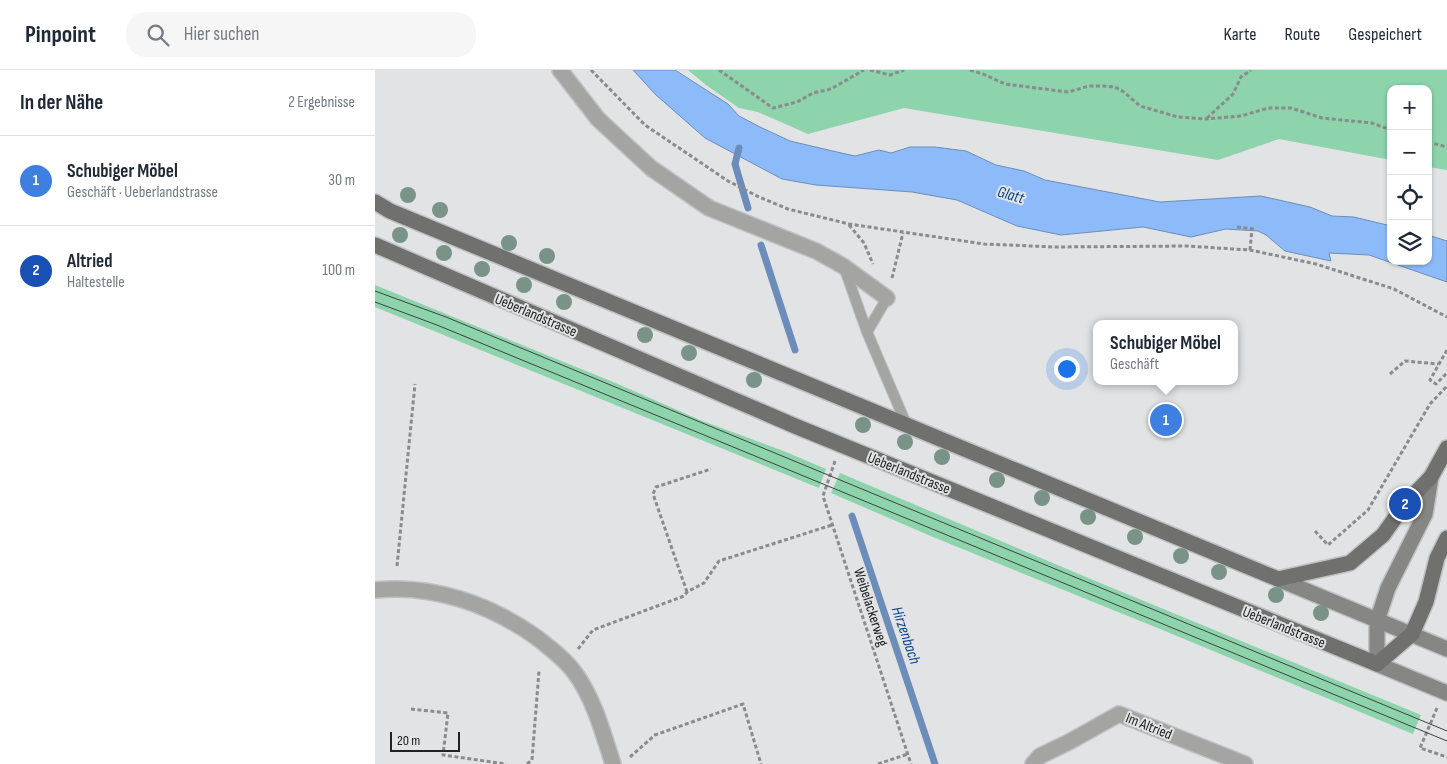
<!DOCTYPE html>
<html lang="de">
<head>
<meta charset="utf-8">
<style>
	:root { --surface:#fff; --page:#f6f6f7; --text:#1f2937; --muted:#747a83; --line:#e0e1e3; --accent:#2563eb }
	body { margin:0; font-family:"Sofia Sans Condensed",sans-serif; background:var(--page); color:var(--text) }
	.controls { position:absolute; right:15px; top:15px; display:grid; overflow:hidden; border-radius:10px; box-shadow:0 1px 4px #0004 }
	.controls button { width:45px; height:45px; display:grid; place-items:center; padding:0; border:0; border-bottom:1px solid var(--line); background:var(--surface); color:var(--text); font:25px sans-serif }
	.scale { position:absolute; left:15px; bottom:12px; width:70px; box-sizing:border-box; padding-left:5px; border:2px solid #202121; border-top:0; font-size:14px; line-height:18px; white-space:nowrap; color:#202121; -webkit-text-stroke:4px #e1e3e5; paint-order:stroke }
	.you { position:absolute; left:691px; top:298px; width:18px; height:18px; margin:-12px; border:4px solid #fff; border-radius:50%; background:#1a73e8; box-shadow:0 0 0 8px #1a73e833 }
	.badge { display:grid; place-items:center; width:32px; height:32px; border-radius:50%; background:var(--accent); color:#fff; font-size:16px; font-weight:700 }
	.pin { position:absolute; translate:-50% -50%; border:2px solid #fff; box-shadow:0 1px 5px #0006 }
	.popup { position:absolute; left:718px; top:250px; width:145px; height:65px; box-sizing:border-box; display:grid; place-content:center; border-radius:10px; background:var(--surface); filter:drop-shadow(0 1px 4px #0005); font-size:16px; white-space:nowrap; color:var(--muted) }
	.popup b { font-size:19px; color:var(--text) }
	.popup::after { content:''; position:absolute; left:50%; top:100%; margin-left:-10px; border:10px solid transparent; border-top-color:var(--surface) }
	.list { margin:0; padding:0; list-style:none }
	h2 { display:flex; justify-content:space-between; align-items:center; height:65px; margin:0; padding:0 20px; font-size:21px }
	h2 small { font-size:16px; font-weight:400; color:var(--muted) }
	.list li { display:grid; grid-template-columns:32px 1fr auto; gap:15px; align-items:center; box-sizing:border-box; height:90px; padding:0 20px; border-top:1px solid var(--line) }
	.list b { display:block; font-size:19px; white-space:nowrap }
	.list p { margin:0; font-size:16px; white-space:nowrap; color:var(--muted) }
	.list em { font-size:16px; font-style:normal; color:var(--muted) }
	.icon { flex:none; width:28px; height:28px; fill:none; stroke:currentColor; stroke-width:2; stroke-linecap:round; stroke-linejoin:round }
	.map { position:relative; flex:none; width:1072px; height:694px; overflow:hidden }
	header { display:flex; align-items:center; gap:30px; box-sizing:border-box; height:70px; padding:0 25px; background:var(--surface); border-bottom:1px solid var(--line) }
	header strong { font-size:24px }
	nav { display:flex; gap:28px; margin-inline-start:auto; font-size:18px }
	.search { width:350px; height:45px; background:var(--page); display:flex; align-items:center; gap:12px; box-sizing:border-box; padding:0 18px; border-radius:20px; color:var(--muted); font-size:19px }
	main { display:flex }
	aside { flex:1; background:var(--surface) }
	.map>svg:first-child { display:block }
	.green { fill:#8dd3ab }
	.water { fill:#8dbbfa; stroke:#6c8db9 }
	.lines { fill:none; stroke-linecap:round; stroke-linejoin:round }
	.stream { stroke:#6c8db9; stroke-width:7 }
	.service-casing { stroke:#bec0c2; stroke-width:12 }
	.minor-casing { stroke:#bec0c2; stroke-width:18 }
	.secondary-casing { stroke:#bec0c2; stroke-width:18 }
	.primary-casing { stroke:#bec0c2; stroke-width:18 }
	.path { stroke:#8a8b8c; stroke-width:3; stroke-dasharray:4 2.5; stroke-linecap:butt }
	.service { stroke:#a4a4a3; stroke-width:10 }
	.minor { stroke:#a4a4a3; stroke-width:15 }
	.secondary { stroke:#868684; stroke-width:15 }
	.primary { stroke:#70706e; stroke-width:15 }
	.tram { stroke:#404141; stroke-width:1 }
	.tree { fill:#7a9388 }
	.labels { text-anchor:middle; stroke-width:4; stroke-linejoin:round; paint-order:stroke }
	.street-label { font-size:15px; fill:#202121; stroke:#e1e3e5 }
	.water-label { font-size:16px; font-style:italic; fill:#094387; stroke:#e1e3e5 }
</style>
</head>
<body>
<header>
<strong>Pinpoint</strong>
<div class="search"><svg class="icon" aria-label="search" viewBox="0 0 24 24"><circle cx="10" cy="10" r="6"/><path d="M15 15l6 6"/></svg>Hier suchen</div>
<nav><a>Karte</a><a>Route</a><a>Gespeichert</a></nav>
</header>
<main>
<aside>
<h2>In der Nähe<small>2 Ergebnisse</small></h2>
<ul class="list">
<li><span class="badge" style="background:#3f7fe0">1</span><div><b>Schubiger Möbel</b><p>Geschäft · Ueberlandstrasse</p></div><em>30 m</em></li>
<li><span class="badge" style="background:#1a4fb4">2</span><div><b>Altried</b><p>Haltestelle</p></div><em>100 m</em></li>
</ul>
</aside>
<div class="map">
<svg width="1072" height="694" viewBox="0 0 1072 694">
	<rect width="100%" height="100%" fill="#e1e3e5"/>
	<path class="green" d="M313,0H1072V100L1053,97V19H1016V90L904,69L843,90L529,38L433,64L383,42L364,38L331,15Z
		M0,215L243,314L325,350L411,382L451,399L444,418L0,237Z
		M465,403L718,510L1046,645L1038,664L790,561L558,467L456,423Z"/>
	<path class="water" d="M258,0H300L353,34L364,46L385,57L415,71L462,82L480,86L504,80L516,83L535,77H560L591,81L621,95L649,101L670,110L785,132L886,126L935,137L957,146L979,147L1016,156V191H1053V165L1072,171V212L994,185L954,183L956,191L910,181L891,165L883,161L851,159L816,167L768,157L686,165L642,156L582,130L537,122L441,115L407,109L330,68L281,25Z"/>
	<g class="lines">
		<path class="stream" d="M364,78L360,94L373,138
			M386,175L420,280
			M477,446L560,694"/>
		<g class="service-casing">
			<path id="service" d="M469,197L492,262
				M512,228L492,262L532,356"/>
		</g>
		<g class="minor-casing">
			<path id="minor" d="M185,0L223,49L276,98L334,138L441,181L468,196L512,228
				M0,520C58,514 114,534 161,567C175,578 190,589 200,603C219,629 228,663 238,694
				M658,694L665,686L694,672L744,644L870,694"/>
		</g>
		<g class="secondary-casing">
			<path id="secondary" d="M1056,407L1050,444L1013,518L1002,551V594L1072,623
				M903,509L1072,579"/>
		</g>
		<g class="primary-casing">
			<path id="primary" d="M0,132L15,141L903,509L975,493L1008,465L1030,434L1056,407L1072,378
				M0,175L420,356L1002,594L1037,564L1051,532L1062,488L1072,468"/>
		</g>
		<path class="path" d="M216,0L270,55L353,111L384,127L413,139L474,154L609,174L680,177L812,176L875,180L941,194L1019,219L1072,247
			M344,0L398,38L422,32L438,23L456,19L489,0
			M495,0L515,5L529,0
			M595,0L608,4L630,14L693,22L714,16H728L740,17L749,22L765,36L803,47L831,49L866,46L893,38H916L947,48L997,53L1016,60
			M832,48L858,24L866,7L876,0
			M1053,72L1072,77
			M474,155L489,173L498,194
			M862,157L879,159
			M875,180L877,159
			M517,208L528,163
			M1072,280L1055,310L1061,314L1072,303
			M1015,304L1030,291L1063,294
			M460,391L448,426L536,694
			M940,461L953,475L993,440L1055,334L1072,316
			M22,496L40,314
			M312,522L278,424L281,417L336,399
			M203,579L218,560L309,526L312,522L329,513L344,491L457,455
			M1062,638L1045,678L1072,687
			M36,639L73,643L68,685L131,694
			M255,687L280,665L368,634L386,694
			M152,694L157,690L164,601
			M503,694L533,684"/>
		<use href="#service" class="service"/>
		<use href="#minor" class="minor"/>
		<use href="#secondary" class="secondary"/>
		<use href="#primary" class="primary"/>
		<path class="tram" d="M0,221L71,247L1072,661
			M0,232L62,255L1072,671"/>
	</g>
	<g class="tree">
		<circle cx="33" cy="125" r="8"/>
		<circle cx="65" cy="140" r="8"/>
		<circle cx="25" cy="165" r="8"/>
		<circle cx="134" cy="173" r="8"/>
		<circle cx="69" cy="183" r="8"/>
		<circle cx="172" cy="186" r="8"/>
		<circle cx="107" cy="199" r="8"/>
		<circle cx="149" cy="215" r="8"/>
		<circle cx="189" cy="232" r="8"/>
		<circle cx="270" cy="265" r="8"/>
		<circle cx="314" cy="283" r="8"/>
		<circle cx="379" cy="310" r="8"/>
		<circle cx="488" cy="355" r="8"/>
		<circle cx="530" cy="372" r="8"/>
		<circle cx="567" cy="387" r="8"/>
		<circle cx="622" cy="410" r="8"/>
		<circle cx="667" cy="428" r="8"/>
		<circle cx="713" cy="447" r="8"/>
		<circle cx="760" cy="467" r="8"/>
		<circle cx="806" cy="486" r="8"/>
		<circle cx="844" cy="502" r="8"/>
		<circle cx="901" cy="525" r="8"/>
		<circle cx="946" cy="543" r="8"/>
	</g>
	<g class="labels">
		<g class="street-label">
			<text transform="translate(161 245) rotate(23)" y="5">Ueberlandstrasse</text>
			<text transform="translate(534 403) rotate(22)" y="5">Ueberlandstrasse</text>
			<text transform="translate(496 537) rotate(72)" y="5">Weibelackerweg</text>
			<text transform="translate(909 557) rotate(22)" y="5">Ueberlandstrasse</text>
			<text transform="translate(774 656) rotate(22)" y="5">Im Altried</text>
		</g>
		<g class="water-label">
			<text transform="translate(636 124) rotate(16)" y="6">Glatt</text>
			<text transform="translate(532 565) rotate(71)" y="6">Hirzenbach</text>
		</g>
	</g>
</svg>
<div class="controls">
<button>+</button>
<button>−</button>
<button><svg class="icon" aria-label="locate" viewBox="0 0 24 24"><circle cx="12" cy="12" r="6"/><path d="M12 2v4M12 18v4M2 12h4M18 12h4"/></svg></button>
<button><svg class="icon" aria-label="layers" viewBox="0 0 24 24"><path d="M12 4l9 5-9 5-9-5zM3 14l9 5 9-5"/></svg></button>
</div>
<div class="scale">20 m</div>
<div class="you"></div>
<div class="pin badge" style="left:791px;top:350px;background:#3f7fe0">1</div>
<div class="popup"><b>Schubiger Möbel</b>Geschäft</div>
<div class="pin badge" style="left:1030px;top:434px;background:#1a4fb4">2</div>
</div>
</main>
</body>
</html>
